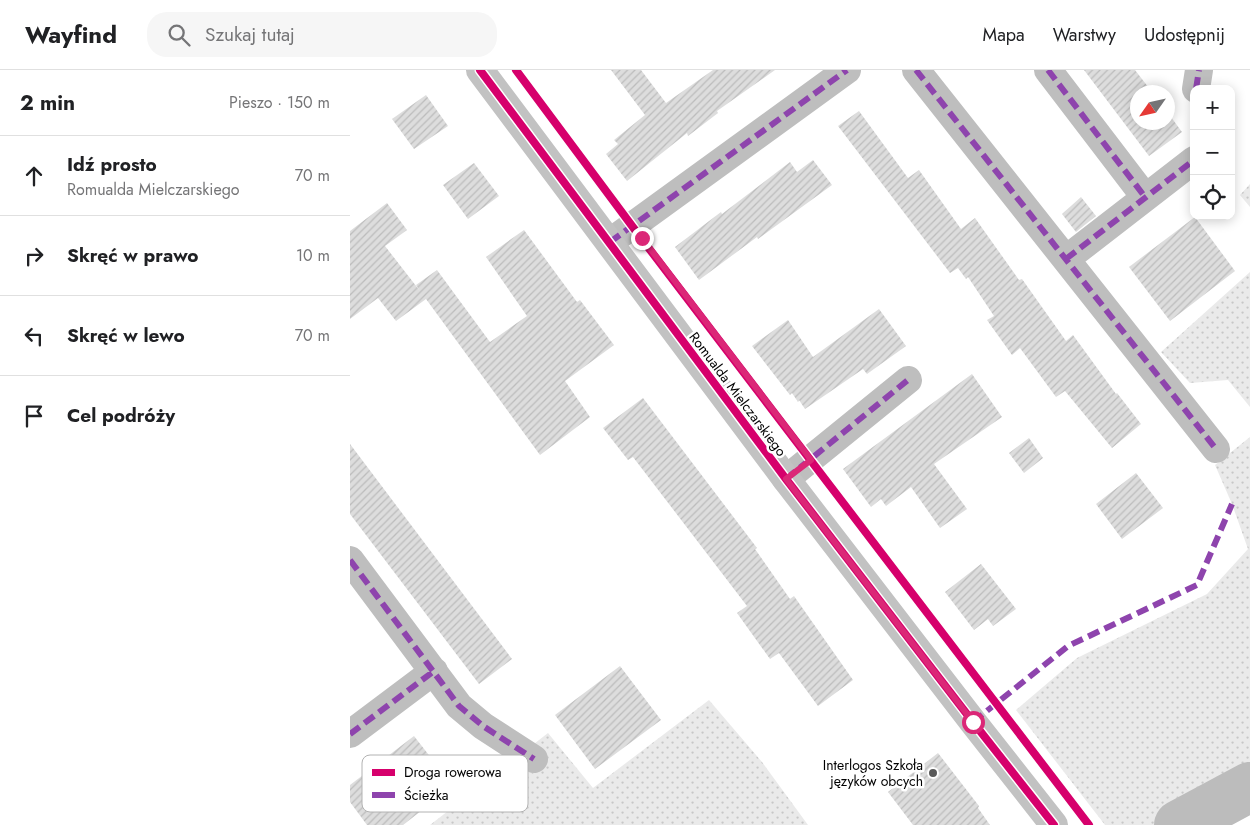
<!DOCTYPE html>
<html lang="pl">
<head>
<meta charset="utf-8">
<style>
	:root { --surface:#fff; --page:#f6f6f6; --text:#202124; --muted:#757577; --line:#e0e0e0 }
	body { margin:0; font-family:Jost,sans-serif; background:var(--page); color:var(--text) }
	.controls { position:absolute; right:15px; top:15px; display:grid; overflow:hidden; border-radius:10px; box-shadow:0 2px 12px #0003 }
	.controls button { width:45px; height:45px; display:grid; place-items:center; padding:0; border:0; border-bottom:1px solid var(--line); background:var(--surface); color:var(--text); font:25px sans-serif }
	.compass { position:absolute; left:780px; top:15px; width:45px; height:45px; border-radius:50%; background:var(--surface); box-shadow:0 2px 12px #0003; rotate:236deg }
	.stop { position:absolute; width:15px; height:15px; margin:-11px; border:4px solid #db2777; border-radius:50%; background:#fff }
	.stop.end { background:#db2777; border-color:#fff; box-shadow:0 1px 5px #0008 }
	.list { margin:0; padding:0; list-style:none }
	h2 { display:flex; justify-content:space-between; align-items:center; height:65px; margin:0; padding:0 20px; font-size:21px }
	h2 small { font-size:16px; font-weight:400; color:var(--muted) }
	.list li { display:grid; grid-template-columns:32px 1fr auto; gap:15px; align-items:center; box-sizing:border-box; height:80px; padding:0 20px; border-top:1px solid var(--line) }
	.list b { display:block; font-size:19px; white-space:nowrap }
	.list p { margin:0; font-size:16px; white-space:nowrap; color:var(--muted) }
	.list em { font-size:16px; font-style:normal; color:var(--muted) }
	.icon { flex:none; width:28px; height:28px; fill:none; stroke:currentColor; stroke-width:2; stroke-linecap:round; stroke-linejoin:round }
	.map { position:relative; flex:none; width:900px; height:755px; overflow:hidden }
	header { display:flex; align-items:center; gap:30px; box-sizing:border-box; height:70px; padding:0 25px; background:var(--surface); border-bottom:1px solid var(--line) }
	header strong { font-size:24px }
	nav { display:flex; gap:28px; margin-inline-start:auto; font-size:18px }
	.search { width:350px; height:45px; background:var(--page); display:flex; align-items:center; gap:12px; box-sizing:border-box; padding:0 18px; border-radius:20px; color:var(--muted); font-size:19px }
	main { display:flex }
	aside { flex:1; background:var(--surface) }
	.map>svg:first-child { display:block }
	.green { fill:url(#green-dots) }
	.lines { fill:none; stroke-linecap:round; stroke-linejoin:round }
	.river { stroke:#bcbcbc; stroke-width:50 }
	.building { fill:url(#building-hatch) }
	.street { stroke:#bebebe; stroke-width:28 }
	.secondary { stroke:#c2c2c2; stroke-width:28 }
	.quiet { stroke:#8e44ad; stroke-width:6; stroke-dasharray:12 6; stroke-linecap:butt }
	.cycleway-casing { stroke:#fff; stroke-width:11 }
	.cycleway { stroke:#d6006c; stroke-width:8 }
	.route { stroke:#db2777; stroke-width:6 }
	.poi-dot { fill:#595959; stroke:#fff; stroke-width:2 }
	.labels { text-anchor:middle; stroke-width:5; stroke-linejoin:round; paint-order:stroke }
	.street-label { font-size:14px; fill:#000; stroke:#fff }
	.poi-label { font-size:14px; fill:#000; stroke:#fff; text-anchor:end }
	.key { fill:#fff; stroke:#b2b2b2; stroke-width:1 }
	.key-label { font-size:14px; fill:#000 }
</style>
</head>
<body>
<header>
<strong>Wayfind</strong>
<div class="search"><svg class="icon" aria-label="search" viewBox="0 0 24 24"><circle cx="10" cy="10" r="6"/><path d="M15 15l6 6"/></svg>Szukaj tutaj</div>
<nav><a>Mapa</a><a>Warstwy</a><a>Udostępnij</a></nav>
</header>
<main>
<aside>
<h2>2 min<small>Pieszo · 150 m</small></h2>
<ul class="list">
<li><svg class="icon" aria-label="ahead" viewBox="0 0 24 24"><path d="M12 20V5M6 11l6-6 6 6"/></svg><div><b>Idź prosto</b><p>Romualda Mielczarskiego</p></div><em>70 m</em></li>
<li><svg class="icon" aria-label="right" viewBox="0 0 24 24"><path d="M7 20v-9h11M14 6l5 5-5 5"/></svg><div><b>Skręć w prawo</b></div><em>10 m</em></li>
<li><svg class="icon" aria-label="left" viewBox="0 0 24 24"><path d="M17 20v-9H6M10 6l-5 5 5 5"/></svg><div><b>Skręć w lewo</b></div><em>70 m</em></li>
<li><svg class="icon" aria-label="arrive" viewBox="0 0 24 24"><path d="M6 21V4h12l-3 4 3 4H6"/></svg><div><b>Cel podróży</b></div></li>
</ul>
</aside>
<div class="map">
<svg width="900" height="755" viewBox="0 0 900 755">
	<defs>
		<pattern id="green-dots" width="8" height="8" patternUnits="userSpaceOnUse" patternTransform="scale(1.25)"><rect width="8" height="8" fill="#eaeaea"/><path d="M2 2h.1M6 6h.1" fill="none" stroke="#c7c7c7" stroke-width="1.8" stroke-linecap="round"/></pattern>
		<pattern id="building-hatch" width="6" height="6" patternUnits="userSpaceOnUse" patternTransform="scale(1.25)"><rect width="6" height="6" fill="#ddd"/><path d="M-1 1l2-2M0 6l6-6M5 7l2-2" fill="none" stroke="#bcbcbc"/></pattern>
	</defs>
	<rect width="100%" height="100%" fill="#fff"/>
	<path class="green" d="M900,114V137L890,125Z
		M900,202V337L878,310L840,313L811,282Z
		M900,367V737L870,755H755L666,640L727,588L857,524L898,479L882,434L865,395Z
		M359,630L412,692L458,755H80L198,663L243,718Z"/>
	<g class="lines">
		<path class="river" d="M829,755L900,717"/>
	</g>
	<path class="building" d="M261,0H291L316,33L363,0H425L367,41L368,43L338,66L337,63L277,111L256,84L268,74L264,70L295,45Z
		M734,0H785L802,22H788V52H818V43L832,62L799,86Z
		M76,25L98,56L64,79L42,49Z
		M509,41L558,108L569,100L611,159L625,148L669,210L672,209L716,271L723,265L766,324L767,323L791,354L762,378L715,321L706,327L670,278L662,285L637,250L644,246L618,207L616,209L608,198L600,203L488,56Z
		M463,90L482,115L408,169L407,167L349,210L325,177L371,142L372,144L440,92L447,102Z
		M124,93L149,126L118,149L93,115Z
		M731,127L746,146L726,162L712,144Z
		M37,133L57,160L35,176L70,221L66,215L87,200L140,272L177,246L136,187L174,160L227,232L230,230L264,275L215,311L240,347L190,385L76,229L46,251L28,228L0,249V161Z
		M845,147L885,201L820,251L779,197Z
		M529,239L556,276L517,304L513,299L455,339L449,330L448,332L442,323L440,325L402,276L438,250L463,287Z
		M622,304L652,347L584,394L617,439L590,458L561,417L536,436L531,429L521,437L493,399Z
		M293,328L407,478L405,479L440,529L444,526L503,610L468,636L429,583L420,589L387,543L397,536L283,387L278,390L253,358Z
		M679,368L693,388L674,403L659,383Z
		M0,374L162,589L129,614L0,444Z
		M786,403L813,438L772,469L746,434Z
		M631,494L666,539L643,556L638,549L624,560L595,522Z
		M270,596L311,650L245,699L205,645Z
		M64,666L103,716L53,755H17L0,732V715Z
		M588,683L629,736L628,738L640,755H563L538,722Z"/>
	<g class="lines">
		<path class="street" d="M566,0L866,379
			M698,0L795,127
			M846,19L849,0
			M260,172L497,0
			M716,189L844,90
			M436,409L558,310
			M0,490L109,636L133,656L184,689
			M0,664L84,601"/>
		<path class="secondary" d="M130,0L436,409L623,652L704,755"/>
		<path class="quiet" d="M566,0L866,379
			M698,0L795,127
			M846,19L849,0
			M260,172L497,0
			M716,189L844,90
			M436,409L558,310
			M0,490L109,636L133,656L184,689
			M623,652L718,576L847,515L882,434
			M0,664L84,601"/>
		<g class="cycleway-casing">
			<path id="cycleway" d="M130,0L436,409L623,652L704,755
				M166,0L291,168L739,755"/>
		</g>
		<use href="#cycleway" class="cycleway"/>
	</g>
	<g class="lines">
		<path class="route" d="M292,168L461,390L436,409L623,652"/>
	</g>
	<circle class="poi-dot" cx="583" cy="703" r="5"/>
	<g class="labels">
		<g class="street-label">
			<text transform="translate(388 324) rotate(53)" y="5">Romualda Mielczarskiego</text>
		</g>
		<g class="poi-label">
			<text x="573" y="700">Interlogos Szkoła<tspan x="573" dy="16">języków obcych</tspan></text>
		</g>
	</g>
	<rect x="12" y="685" width="166" height="57" rx="8" class="key"/>
	<rect x="22" y="699" width="23" height="7" fill="#d6006c"/>
	<rect x="22" y="722" width="23" height="6" fill="#8e44ad"/>
	<g class="key-label">
		<text x="54" y="707">Droga rowerowa</text>
		<text x="54" y="730">Ścieżka</text>
	</g>
</svg>
<div class="controls">
<button>+</button>
<button>−</button>
<button><svg class="icon" aria-label="locate" viewBox="0 0 24 24"><circle cx="12" cy="12" r="6"/><path d="M12 2v4M12 18v4M2 12h4M18 12h4"/></svg></button>
</div>
<svg class="compass" viewBox="-18 -18 36 36"><path d="M0-13l5 13h-10z" fill="#e53935"/><path d="M0 13l5-13h-10z" fill="#757577"/></svg>
<div class="stop" style="left:623px;top:652px"></div>
<div class="stop end" style="left:292px;top:168px"></div>
</div>
</main>
</body>
</html>
